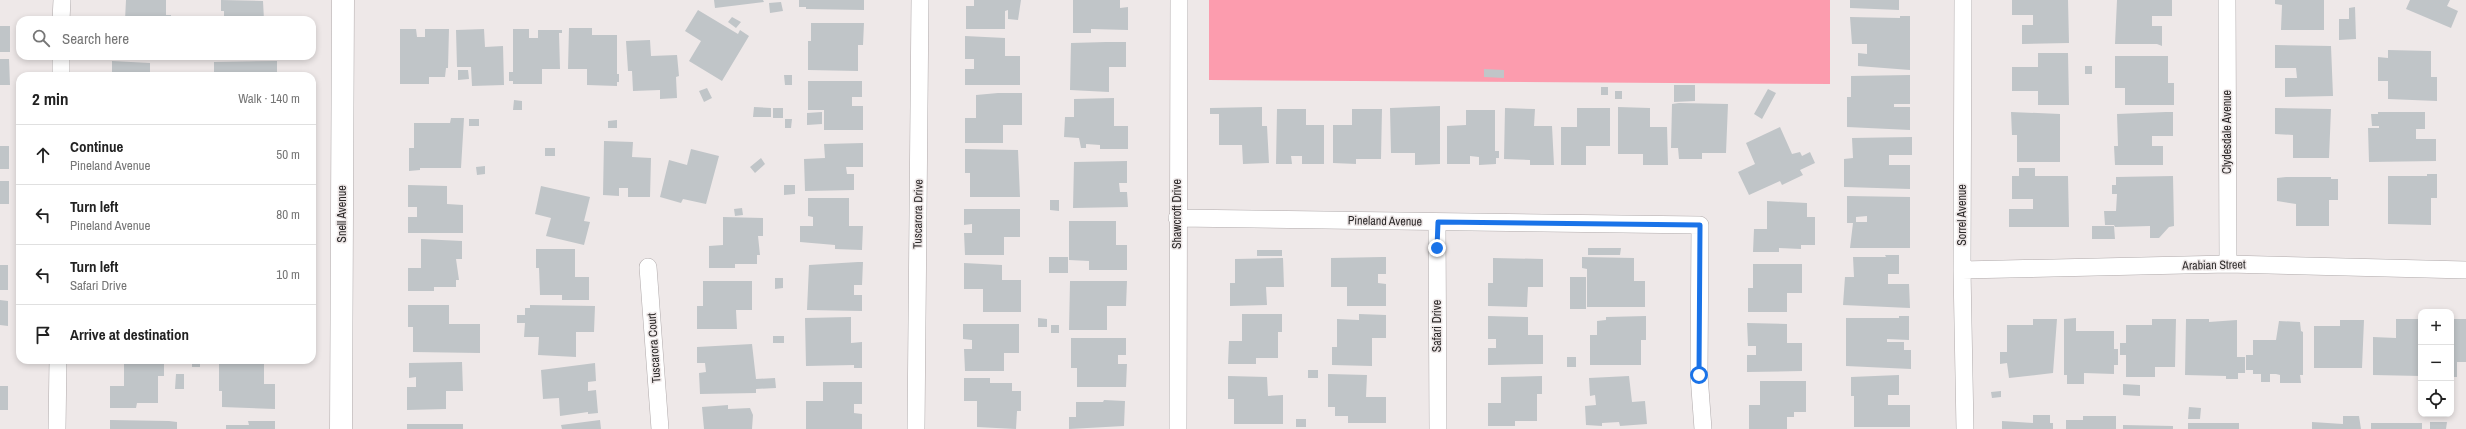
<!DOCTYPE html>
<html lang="en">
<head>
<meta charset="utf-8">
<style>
	:root { --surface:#fff; --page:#f6f6f6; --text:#222; --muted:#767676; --line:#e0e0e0 }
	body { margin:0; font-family:"Archivo Narrow",sans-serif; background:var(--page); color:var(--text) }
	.controls { position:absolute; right:12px; bottom:12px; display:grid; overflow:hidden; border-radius:8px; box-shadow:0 2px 6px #0003 }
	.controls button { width:36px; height:36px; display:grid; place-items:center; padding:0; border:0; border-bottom:1px solid var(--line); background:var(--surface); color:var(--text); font:20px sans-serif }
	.stop { position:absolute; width:12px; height:12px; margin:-9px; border:3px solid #1a73e8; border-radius:50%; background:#fff }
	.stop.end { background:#1a73e8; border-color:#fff; box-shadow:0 1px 4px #0008 }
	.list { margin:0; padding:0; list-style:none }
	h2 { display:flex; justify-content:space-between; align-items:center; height:52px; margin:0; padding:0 16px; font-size:17px }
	h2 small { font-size:13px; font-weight:400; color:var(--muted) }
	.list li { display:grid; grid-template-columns:26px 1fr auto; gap:12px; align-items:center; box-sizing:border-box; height:60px; padding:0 16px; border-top:1px solid var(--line) }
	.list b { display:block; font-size:15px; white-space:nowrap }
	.list p { margin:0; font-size:13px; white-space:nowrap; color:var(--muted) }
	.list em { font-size:13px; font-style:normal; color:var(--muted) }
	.icon { flex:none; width:22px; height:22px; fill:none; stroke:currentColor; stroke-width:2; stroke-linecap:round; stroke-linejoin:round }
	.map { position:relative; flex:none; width:2466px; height:429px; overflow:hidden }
	.search { position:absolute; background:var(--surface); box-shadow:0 2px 6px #0003; left:16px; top:16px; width:300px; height:44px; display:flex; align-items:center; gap:10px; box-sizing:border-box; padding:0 14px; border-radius:12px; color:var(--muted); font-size:15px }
	.panel { position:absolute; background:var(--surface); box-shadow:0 2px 6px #0003; left:16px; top:72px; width:300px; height:292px; border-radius:12px }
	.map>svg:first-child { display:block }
	.green { fill:#fc9cae }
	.building { fill:#c0c5c8; fill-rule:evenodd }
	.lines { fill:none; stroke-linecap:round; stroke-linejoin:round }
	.street-casing { stroke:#b0aaab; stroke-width:18 }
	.secondary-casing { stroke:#b0aaab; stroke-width:23 }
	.street { stroke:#fff; stroke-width:17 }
	.secondary { stroke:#fff; stroke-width:22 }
	.route { stroke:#1a73e8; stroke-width:5 }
	.labels { text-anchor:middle; stroke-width:3; stroke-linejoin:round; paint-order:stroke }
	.street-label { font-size:12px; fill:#2c2929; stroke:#eee8e8 }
</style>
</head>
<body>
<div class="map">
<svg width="2466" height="429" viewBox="0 0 2466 429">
	<rect width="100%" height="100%" fill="#eee8e8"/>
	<path class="green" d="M1209,0H1830V84L1209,80Z"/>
	<path class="building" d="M126,0H166V15H171V20H125Z
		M221,0L263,1L264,20H220V16H224V11H221Z
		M714,0H763L764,2L715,8Z
		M799,0H864V10L806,9V7H799Z
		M974,0H1021L1018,20L1008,19V10L1005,11V29H966V6H974Z
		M1073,0H1120V8L1128,7V30L1091,29V33H1073Z
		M1850,0H1899V10L1850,8Z
		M2012,0H2068L2069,43L2022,44V25H2033V15H2012Z
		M2117,0H2172V16H2152V26H2162V46L2157,44H2115Z
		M2275,0H2324V30H2281L2282,5L2275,4Z
		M2410,0H2450L2447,6L2458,11L2451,28L2406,9Z
		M781,2L783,11L770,13L769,3Z
		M2355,7L2356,39L2339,40V19H2349V8Z
		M698,10L738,34L740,30L749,36L722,81L689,61L701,41L685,31Z
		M1900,16H1910V70L1858,66V53L1867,54V44H1852L1850,17L1900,18Z
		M732,17L741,22L736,28L728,22Z
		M811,23H864L863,45H858V71L808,70V41H811Z
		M0,26H10V52H0Z
		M569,28H592V35H617V74H619V82H617V86L587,85V69H568Z
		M400,29H416L417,37H425V29H449L448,68H446L445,77H429V84H400Z
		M484,29L485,47L503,46L504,85L472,86L471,67H457L456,30Z
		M513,29H529V38H538V30H562V33H559L560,69H542V84H513V81H509V72H513Z
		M965,36L1005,38V56H1020V85H965V69H974V59H965Z
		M650,40L651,56L677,55L679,76L676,77L677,98L660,99V90L633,91L632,71H628L626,41Z
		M1106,42H1126V67H1109V92L1070,90L1071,43Z
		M2275,45L2331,46L2333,96L2285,97V78H2297L2296,68H2275Z
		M2388,50L2431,51V77H2437V101L2388,99V81H2378V57L2388,58Z
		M2038,53H2068L2069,105H2038V91H2012V67H2038Z
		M2115,56H2168V83H2174V105H2125V88H2115Z
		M0,59H9L10,85H0Z
		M112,61L150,63V76H112Z
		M277,61V76H214V62Z
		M2085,66H2092V74H2085Z
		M1484,69L1504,70V78L1484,77Z
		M458,70H468L469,79L458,80Z
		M784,75H792V85H785Z
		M1910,75V104H1894V107H1910V130L1847,127V97H1851V76Z
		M808,81H862V97H852V106H863V130H824V110H808Z
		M1674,85H1695V101L1674,102Z
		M1601,87H1608V95H1601Z
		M707,88L712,98L704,102L699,91Z
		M1768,89L1776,93L1762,119L1754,114Z
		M1615,91H1622V99H1615Z
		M998,93H1022V125H1003V143H965V118H976V95Z
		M1114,98V126H1128V149H1100V145L1086,144V148H1081L1079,138L1064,137L1065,117H1074V99Z
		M514,100L522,101V110H513Z
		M1679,103L1728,104L1726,153H1702V159H1679L1678,148H1671L1672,104Z
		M1440,106V164L1415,165V153H1391L1390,108Z
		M754,107L771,108V117H753Z
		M1262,107V126H1267L1269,163L1243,164L1242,145H1219V114H1210V108Z
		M1618,107L1650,108V127H1667L1668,165H1643V154H1618Z
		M773,108H783V118H773Z
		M1505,108L1535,109L1534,126H1552L1554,165H1530V160L1504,159Z
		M1577,108H1610V146H1586V165H1561V127H1577Z
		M2275,108L2331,109L2329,158H2293V135L2275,134Z
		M1277,109H1306V125H1324V164H1302V156H1291L1292,164H1276Z
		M1352,109H1382L1381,159H1356V164L1333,163V125H1352Z
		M1466,110H1495V151H1499V158H1496V164L1479,165V157L1470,156V164H1447V126L1466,125Z
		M822,112V124L807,125V113Z
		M2011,112L2060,114V162H2017V135H2012Z
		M2166,112H2173V136H2152V146H2163V165H2115L2114,146H2118L2117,114Z
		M2378,112H2425V129H2416V139H2436V161L2369,162L2368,128H2379V126H2372L2371,114H2378Z
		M451,118H464L461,168H420V170L409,171V148H414V123H450Z
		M469,119H479V126H469Z
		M785,119H792L791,128H785Z
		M617,120V128H608V121Z
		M1780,127L1792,154L1800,152L1802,156L1810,152L1815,163L1800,170L1803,175L1782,185L1780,181L1749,195L1738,172L1755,164L1746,143Z
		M1912,137V155H1889V165H1910V189L1844,187V159L1853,158L1852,138Z
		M604,141L633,142L632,157L651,158L650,197H628V188H619V196L603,195Z
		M863,143V167H846L847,174H854V190L805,191L804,159L825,158L824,144Z
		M0,146H9V169H0Z
		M545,148H555V156H545Z
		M691,149L719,156L706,204L683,199L681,203L660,197L669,160L687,165Z
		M965,149L1018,150L1020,197H970V173H965Z
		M761,158L765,164L755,173L750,167Z
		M1127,161V183H1119L1120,192H1127L1128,207L1073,208L1074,162Z
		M485,166V174L477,175L476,167Z
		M2019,168H2035V176H2068L2069,227H2009V209H2033V199H2012V176H2019Z
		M2427,174H2437V198H2431V225L2388,224V176H2427Z
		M2173,176L2174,226L2169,227L2159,238H2150V226L2115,227L2114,225H2105L2104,211H2116L2117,194H2112V185H2116V177Z
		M2286,177H2331V179H2338V200H2329V226H2296V204L2277,201V178Z
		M0,181H9V204H0Z
		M408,185L447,186V204L463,205V233H408V217H417V207H408Z
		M784,185H795V194L784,195Z
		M541,186L590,197L584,221L590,222L584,245L546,236L551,218L535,214Z
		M1847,196L1910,197V248H1850L1853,223H1847ZM1867,216V222H1856V217Z
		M808,198H849V226H863L862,250L835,249V245L800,242V226H813V217L808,216Z
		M1050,200H1059V211L1050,210Z
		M1767,201L1807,203V217H1815V245H1801V249L1779,248V252H1753L1754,229H1767Z
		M742,208L743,215L735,216L734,209Z
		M964,209H1020V237H1004V255H965L964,233H972V224L964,225Z
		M723,217L763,218V236H758L760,255H757V264H735V268H709V246L723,245Z
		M1069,221H1116V245H1127V270H1089V261L1069,260Z
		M2092,226H2114L2115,239H2092Z
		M421,239L462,241V259H456L459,280H456V287H434V291H408V268H421Z
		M1588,248H1621L1620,255H1588Z
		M536,249H575V277H589V300H562V295H540L539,268H536Z
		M1257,250H1282V256H1257Z
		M1885,255H1899V274H1888V284H1909L1910,308L1843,305L1845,277H1854L1853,257H1886Z
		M1049,257H1068V273H1049Z
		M1382,257H1386V274H1378V283L1386,284V306H1347V287H1331V258Z
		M1582,257L1634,258V281H1645V307H1587V269L1582,268Z
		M1283,258L1284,287H1266L1267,305L1230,306V283H1235V259Z
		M1493,258L1543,259V287H1528L1527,307L1488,306V283H1493Z
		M858,262H863L862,285H854V295H862V311L807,310L809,265Z
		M964,263L1002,265V280H1021V312H983V289H964Z
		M1753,264H1802V293H1787V312H1748V288H1753Z
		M0,265H8V290H0Z
		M1570,277H1586V309H1570Z
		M775,278H783V288L775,289Z
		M703,281H752V310H736L737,329H697V306H703Z
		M1070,281H1127L1126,306H1107V330H1069Z
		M0,300L8,301V326L0,325Z
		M408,305H449V324H480V353L413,352V327H408Z
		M530,305L595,306L594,332H576V357L538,355L539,337H524L525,323H517V315H525V308H530Z
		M1242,314H1282V332H1278V358H1256V364H1228L1229,341H1242Z
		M1359,314L1386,315V338H1372V366L1332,365V347H1337V319L1359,320Z
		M1488,316L1528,317V335H1543V364L1488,365V348H1496V339H1488Z
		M1646,316V340H1641V365H1590V335H1597V321L1606,320V317Z
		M1899,316H1909V340L1887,339V342H1904V350H1911V369L1846,366V318H1899Z
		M851,317V343L862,342V368H854V365L806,366L805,318Z
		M1038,318L1047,319V327H1038Z
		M2076,318V331H2114V349H2118V365H2114V374L2084,373V384H2067V375H2064V319Z
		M2033,319H2057L2053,373L2009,378L2007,363L2000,364V352H2007V325H2033Z
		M2152,319H2176L2175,367H2155V377H2126V355H2120V343H2126V325H2152Z
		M2186,319H2209V322L2237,320V357H2245V373H2238V379H2226V376L2185,375Z
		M2396,319H2421V376L2373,375V337L2396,338Z
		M2451,319H2466V362H2457V377H2451Z
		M2340,320H2364L2362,368H2314V326H2340Z
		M2279,321L2300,322L2301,331L2303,332V375H2300L2301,383H2280V375L2276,374H2270V382H2261V374H2253V370H2246V355H2253V340H2276Z
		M1747,323L1787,324V343H1802V371L1747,372V355H1756V346H1748Z
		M963,324H1019V353H1004V371H965L964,349H972V340L963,339Z
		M1051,325H1059V333H1051Z
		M773,336H784V343H773Z
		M1071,338H1126V355H1118V364H1127L1126,387H1077V368H1071Z
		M752,344L756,379L775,378L776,388L756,389V393L700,394L699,373L706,372L705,363H697V347Z
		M1567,357H1576V367H1567Z
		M124,360H164V376H158V403H137L136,408H110V386H124Z
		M219,360L264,361V384H275V409L222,407V391H219Z
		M192,361H200V367H192Z
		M462,362L463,391H446V409L407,410V387H416V377L409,378V363Z
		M595,363L596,381L588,382V391L596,390L598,413L588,414V412L560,416L559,398L543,399L541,370Z
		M1308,370H1318V378H1308Z
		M176,374H184V389H175Z
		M1328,374L1367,375L1366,397H1386V423H1348V416H1335V407H1328Z
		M1899,375V395H1888V405H1910V427H1854V396H1851V377Z
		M1228,376L1267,377L1268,396L1283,395V424H1234V399H1228Z
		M1542,376V394H1537V421H1515V426H1488V403H1501V377Z
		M1629,376L1632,402L1645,401L1647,424L1620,426L1619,422L1602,423V426L1586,425L1585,406L1596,405L1595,395L1590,396L1589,378Z
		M964,378H990V383H1012V391H1021V411H1017L1016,429L977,427V401H964Z
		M1760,381H1806V412H1794V417H1787V429H1749V405H1760Z
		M823,382H862V404H854V413L862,414V429H806V401H823Z
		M2123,384L2140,385V396L2123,395Z
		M0,386H8V410H0Z
		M2001,391V397L1992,398L1991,392Z
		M1104,400L1125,401L1124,426L1069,429V417H1076V402H1103Z
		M728,405V409L750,408L753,415L752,429H704L702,407Z
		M2189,407L2201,408L2200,419H2188Z
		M2033,415H2050V423H2053V429H2002V421L2033,423Z
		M2083,416H2116V429H2066V420H2083Z
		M2343,416H2359L2361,429H2312V422L2343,424Z
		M1296,419H1306V427H1296Z
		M110,420L169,421L177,422V429H110Z
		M600,420L601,429H562L561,425Z
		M248,421H275V429H226V425H249Z
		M2430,422H2447L2446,429H2430Z
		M2188,423H2239V429H2188Z
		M2371,423H2422V429H2371Z
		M407,424H463V429H407Z
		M2123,425L2173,426V429H2123Z"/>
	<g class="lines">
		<g class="street-casing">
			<path id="street" d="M1963,0L1962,270L1965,429
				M2227,0L2228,264
				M61,20L62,0
				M61,76V56
				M1177,218L1700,225L1699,375L1703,429
				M1437,222L1438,429
				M648,267L660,429
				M1962,270L2228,264L2466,270
				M57,429L58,360
				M916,429L920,0
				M1178,429L1179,0"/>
		</g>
		<g class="secondary-casing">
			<path id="secondary" d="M341,429L343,0"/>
		</g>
		<use href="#street" class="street"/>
		<use href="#secondary" class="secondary"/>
	</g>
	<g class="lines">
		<path class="route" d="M1437,248L1438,222L1700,225L1699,375"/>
	</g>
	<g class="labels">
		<g class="street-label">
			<text transform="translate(2227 132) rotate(-90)" y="4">Clydesdale Avenue</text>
			<text transform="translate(342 214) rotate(-90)" y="4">Snell Avenue</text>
			<text transform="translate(918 214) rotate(-89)" y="4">Tuscarora Drive</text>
			<text transform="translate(1177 214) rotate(-90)" y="4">Shawcroft Drive</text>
			<text transform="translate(1962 215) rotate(-90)" y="4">Sorrel Avenue</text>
			<text transform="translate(1385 221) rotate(1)" y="4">Pineland Avenue</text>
			<text transform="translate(2214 265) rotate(-1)" y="4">Arabian Street</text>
			<text transform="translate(1437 326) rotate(-90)" y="4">Safari Drive</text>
			<text transform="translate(654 348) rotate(-94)" y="4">Tuscarora Court</text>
		</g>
	</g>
</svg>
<div class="controls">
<button>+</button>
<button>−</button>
<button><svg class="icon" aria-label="locate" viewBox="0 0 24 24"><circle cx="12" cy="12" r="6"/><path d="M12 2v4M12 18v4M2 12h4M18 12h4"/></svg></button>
</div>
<div class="stop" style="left:1699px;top:375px"></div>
<div class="stop end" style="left:1437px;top:248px"></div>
<div class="search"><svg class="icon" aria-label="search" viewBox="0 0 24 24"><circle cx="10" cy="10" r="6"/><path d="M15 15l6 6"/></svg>Search here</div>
<section class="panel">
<h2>2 min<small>Walk · 140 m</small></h2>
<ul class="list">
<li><svg class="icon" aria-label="ahead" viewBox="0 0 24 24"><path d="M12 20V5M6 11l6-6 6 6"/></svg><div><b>Continue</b><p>Pineland Avenue</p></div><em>50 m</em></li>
<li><svg class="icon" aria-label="left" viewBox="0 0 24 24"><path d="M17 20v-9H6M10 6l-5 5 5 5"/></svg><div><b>Turn left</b><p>Pineland Avenue</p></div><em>80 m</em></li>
<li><svg class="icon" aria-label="left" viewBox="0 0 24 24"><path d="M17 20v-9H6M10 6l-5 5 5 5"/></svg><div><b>Turn left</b><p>Safari Drive</p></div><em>10 m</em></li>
<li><svg class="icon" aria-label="arrive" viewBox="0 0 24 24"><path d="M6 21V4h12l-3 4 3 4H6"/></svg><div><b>Arrive at destination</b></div></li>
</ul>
</section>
</div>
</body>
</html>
